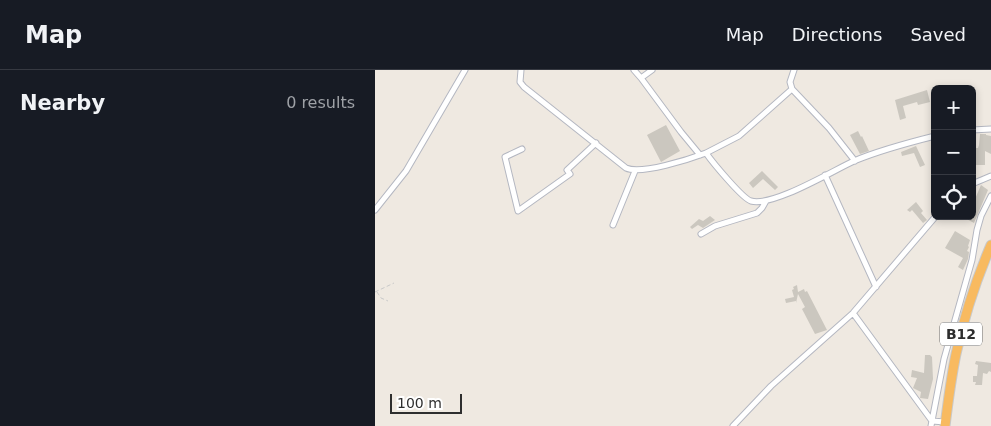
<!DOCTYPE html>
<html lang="en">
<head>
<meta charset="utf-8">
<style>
	:root { --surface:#171b24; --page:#242831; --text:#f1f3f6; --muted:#9ea1a6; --line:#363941 }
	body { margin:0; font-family:"DejaVu Sans",sans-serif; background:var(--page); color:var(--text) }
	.controls { position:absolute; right:15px; top:15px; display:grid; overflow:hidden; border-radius:8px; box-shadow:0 2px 8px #0003 }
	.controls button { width:45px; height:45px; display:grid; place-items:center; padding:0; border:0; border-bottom:1px solid var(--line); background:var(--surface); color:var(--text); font:25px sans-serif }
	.scale { position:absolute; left:15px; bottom:12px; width:72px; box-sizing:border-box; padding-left:5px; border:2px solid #2e2e2e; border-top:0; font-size:14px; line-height:18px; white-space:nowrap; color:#2e2e2e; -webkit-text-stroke:4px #fff; paint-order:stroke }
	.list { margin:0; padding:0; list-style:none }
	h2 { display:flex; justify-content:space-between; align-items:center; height:65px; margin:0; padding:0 20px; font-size:21px }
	h2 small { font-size:16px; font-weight:400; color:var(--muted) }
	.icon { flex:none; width:28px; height:28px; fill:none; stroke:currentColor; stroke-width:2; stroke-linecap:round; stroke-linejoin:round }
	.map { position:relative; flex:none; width:616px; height:356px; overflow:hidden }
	header { display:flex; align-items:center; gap:30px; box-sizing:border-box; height:70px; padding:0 25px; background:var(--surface); border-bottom:1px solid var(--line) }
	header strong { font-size:24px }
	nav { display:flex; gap:28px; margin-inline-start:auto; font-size:18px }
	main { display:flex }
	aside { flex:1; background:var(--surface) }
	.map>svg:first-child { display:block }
	.building { fill:#cbc7bf }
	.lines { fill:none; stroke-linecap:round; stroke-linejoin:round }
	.minor-casing { stroke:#b4b7c1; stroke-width:7 }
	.trunk-casing { stroke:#c9c9c9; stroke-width:11 }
	.path { stroke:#c9c9c9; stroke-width:1; stroke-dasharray:4 2.5; stroke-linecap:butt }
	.minor { stroke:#fff; stroke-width:5 }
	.trunk { stroke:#f8ba60; stroke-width:9 }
	.labels { text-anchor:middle; stroke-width:4.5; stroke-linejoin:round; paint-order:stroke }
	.shield { fill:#fff; stroke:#6d6d6d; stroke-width:1 }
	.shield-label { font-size:14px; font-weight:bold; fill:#2e2e2e }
</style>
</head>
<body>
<header>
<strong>Map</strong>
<nav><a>Map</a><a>Directions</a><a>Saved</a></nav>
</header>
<main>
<aside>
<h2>Nearby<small>0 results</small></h2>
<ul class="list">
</ul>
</aside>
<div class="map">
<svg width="616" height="356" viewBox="0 0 616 356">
	<rect width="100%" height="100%" fill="#efe9e1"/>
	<path class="building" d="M552,20L555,32L543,35L542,32L528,36L531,48L525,50L520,30Z
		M291,55L305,81L286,92L272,65Z
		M483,61L486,67L487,66L494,81L485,84L475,65Z
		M605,64H611V65L616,66V84L610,81V95H601V78H603L604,75Z
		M541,76L550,95L545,97L539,83L527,86L526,82Z
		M387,101L403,117L400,120L388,109L378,118L374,113Z
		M606,115L613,120L599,153L586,146H597V125L600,129Z
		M541,132L548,141L546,143L552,150L548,153L537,140L535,142L532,140Z
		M335,146L340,150L328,158L323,155L317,159L315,157L324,149L328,151Z
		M580,161L595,170L593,176L594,177L592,181L594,182L593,189L588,200L583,197L588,188L570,178Z
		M422,215L423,222L429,219L430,222L432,221L452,260L440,264L427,239L430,237L423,224L421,233V231L411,233L410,229L419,227L417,220L419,219L418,217Z
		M550,285H555L557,287L558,309L553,329L545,328L546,322L538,318L542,308L536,307L537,300L549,303Z
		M601,291L616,293V302L614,301L612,304L608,303L607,315H600L601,312H598V306H602L603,295L600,294Z"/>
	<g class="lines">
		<g class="minor-casing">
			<path id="minor" d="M146,0L145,12L149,17L251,98C266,105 315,89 331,83C338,93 368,129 376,131C398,137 457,101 479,91C505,80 532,73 560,66
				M259,0L266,8
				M277,0L266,8L306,62L325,85
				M417,19L454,58L480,91
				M597,60L616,59
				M147,79L130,87L143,141L195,104L192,100L221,73
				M331,83L364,66L417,19L415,12L419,0
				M450,105L501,217
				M597,114L616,106
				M0,140L31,101L90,0
				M238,155L260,101
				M326,164L340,156L382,143L387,138L391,131
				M478,243L557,351L570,352
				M358,356L396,316L478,243L561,146
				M556,356L569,289L597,190L602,160L606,146L616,126"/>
		</g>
		<g class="trunk-casing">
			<path id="trunk" d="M570,356C573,332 576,308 581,284C589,247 601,210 616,175"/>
		</g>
		<path class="path" d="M0,222L19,213
			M2,222L6,228L13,231"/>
		<use href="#minor" class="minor"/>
		<use href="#trunk" class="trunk"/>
	</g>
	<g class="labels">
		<rect class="shield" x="565" y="252.5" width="42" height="23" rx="4"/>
		<g class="shield-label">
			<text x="586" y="269">B12</text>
		</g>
	</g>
</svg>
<div class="controls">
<button>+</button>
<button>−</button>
<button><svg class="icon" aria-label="locate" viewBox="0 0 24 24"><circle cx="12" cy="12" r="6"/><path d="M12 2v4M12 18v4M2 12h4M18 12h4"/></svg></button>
</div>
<div class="scale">100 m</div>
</div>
</main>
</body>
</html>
